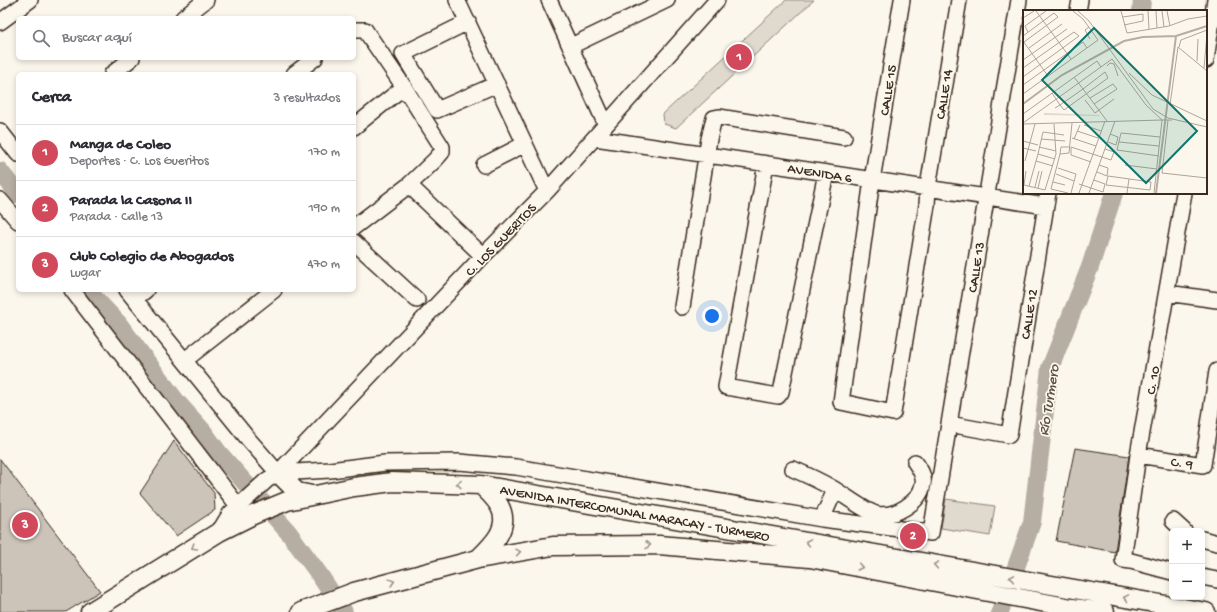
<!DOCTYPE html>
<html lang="es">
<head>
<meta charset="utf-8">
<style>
	:root { --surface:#fff; --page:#f7f7f7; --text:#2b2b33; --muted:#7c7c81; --line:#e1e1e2; --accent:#d1495b }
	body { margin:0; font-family:"Gochi Hand",sans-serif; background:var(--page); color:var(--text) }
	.controls { position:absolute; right:12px; bottom:12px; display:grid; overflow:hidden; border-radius:6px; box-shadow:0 2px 6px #0003 }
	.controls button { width:36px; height:36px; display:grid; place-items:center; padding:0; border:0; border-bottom:1px solid var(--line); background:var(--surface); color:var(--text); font:20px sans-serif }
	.you { position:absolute; left:712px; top:316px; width:14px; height:14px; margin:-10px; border:3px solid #fff; border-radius:50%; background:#1a73e8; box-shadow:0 0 0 6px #1a73e833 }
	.badge { display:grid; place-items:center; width:26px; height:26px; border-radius:50%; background:var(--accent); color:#fff; font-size:13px; font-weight:700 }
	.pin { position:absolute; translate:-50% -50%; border:2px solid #fff; box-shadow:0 1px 4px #0006 }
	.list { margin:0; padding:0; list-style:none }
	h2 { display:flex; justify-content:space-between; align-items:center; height:52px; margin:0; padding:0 16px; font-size:17px }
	h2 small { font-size:13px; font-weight:400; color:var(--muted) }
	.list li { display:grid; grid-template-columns:26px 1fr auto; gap:12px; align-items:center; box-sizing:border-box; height:56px; padding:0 16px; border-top:1px solid var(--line) }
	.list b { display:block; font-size:15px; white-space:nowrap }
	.list p { margin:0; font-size:13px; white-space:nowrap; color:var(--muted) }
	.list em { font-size:13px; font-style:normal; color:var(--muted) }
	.icon { flex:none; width:22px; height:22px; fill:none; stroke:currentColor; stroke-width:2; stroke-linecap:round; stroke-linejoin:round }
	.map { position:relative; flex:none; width:1217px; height:612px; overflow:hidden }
	.search { position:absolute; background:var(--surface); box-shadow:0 2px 6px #0003; left:16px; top:16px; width:340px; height:44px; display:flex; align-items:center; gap:10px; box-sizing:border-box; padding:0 14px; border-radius:6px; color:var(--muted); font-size:15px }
	.panel { position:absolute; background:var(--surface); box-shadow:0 2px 6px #0003; left:16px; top:72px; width:340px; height:220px; border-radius:6px }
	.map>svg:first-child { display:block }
	.green { fill:#dfd9ce; stroke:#8d8276 }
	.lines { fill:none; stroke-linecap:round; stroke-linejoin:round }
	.river { stroke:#b6aea2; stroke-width:18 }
	.building { fill:#ccc4b9; stroke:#3b2a1e }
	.minor-casing { stroke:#3b2a1e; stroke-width:18 }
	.major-casing { stroke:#3b2a1e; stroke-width:21 }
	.minor { stroke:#fbf7ec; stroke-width:15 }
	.major { stroke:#fbf7ec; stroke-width:18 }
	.oneway { stroke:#9b9085 }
	.labels { text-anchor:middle; stroke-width:3.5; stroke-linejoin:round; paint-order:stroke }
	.street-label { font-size:14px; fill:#3b2a1e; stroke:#fbf7ec }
	.water-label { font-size:15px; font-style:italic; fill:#605246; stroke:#fbf7ec }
	.inset-river { fill:none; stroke:#b6aea2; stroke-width:2 }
	.inset-road { fill:none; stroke:#aea59a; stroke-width:1 }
	.view { fill:#0f766e; fill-opacity:0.15; stroke:#0f766e; stroke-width:2 }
	.inset-edge { fill:none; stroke:#3b2a1e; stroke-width:2 }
</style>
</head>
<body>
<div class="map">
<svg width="1217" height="612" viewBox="0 0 1217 612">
	<rect width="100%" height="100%" fill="#fbf7ec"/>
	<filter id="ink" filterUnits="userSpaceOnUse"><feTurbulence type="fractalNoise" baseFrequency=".025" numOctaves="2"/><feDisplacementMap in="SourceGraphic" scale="8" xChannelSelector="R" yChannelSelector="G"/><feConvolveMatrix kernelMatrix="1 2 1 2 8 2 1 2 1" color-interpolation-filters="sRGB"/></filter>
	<g filter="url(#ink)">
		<path class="green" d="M786,0H814L676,128L664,124L663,114Z
			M946,499L995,506L990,536L941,528Z"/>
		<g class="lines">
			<path class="river" d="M1141,11L1142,0
				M0,171L18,194
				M87,290L119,324L177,402L203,431L219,453L289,533L319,574L344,612
				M1000,612L1032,522L1050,368L1090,267L1114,193"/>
		</g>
		<path class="building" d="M174,441L214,493L215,510L176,536L140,493Z
			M1075,448L1129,456L1115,552L1056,541Z
			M0,459L100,591L66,612H0Z"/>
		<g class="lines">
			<g class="minor-casing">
				<path id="minor" d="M457,0L547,191
					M549,0L606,125
					M902,0L872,180L841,402L893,413L927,205L928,187L959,0
					M1078,11L1080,0
					M183,18L206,0
					M0,22L30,0
					M468,22L403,54L437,110L497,84
					M354,30H365L404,87L442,147V152L435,160L409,185L354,227
					M571,46L667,0
					M1206,60L1215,0
					M112,74L132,58
					M294,74L315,58
					M354,127L404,87
					M0,131L18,154
					M595,138L1046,206
					M766,164L726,387L778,396L781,392L826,173
					M484,165L525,144
					M409,185L483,256
					M0,200L18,221
					M354,242L417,300
					M72,290L238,506
					M127,290L249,440L278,473
					M1167,293L1217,300
					M135,299L146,290
					M682,307L709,139L714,118L719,117L844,137
					M185,360L274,290
					M949,424L1009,435L1048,193
					M1138,455L1203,465L1217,371
					M793,469C807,475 820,481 834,489C844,495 865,511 876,514C894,518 920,503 923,484C925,476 919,468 915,462
					M278,473L483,256L547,191L717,0
					M822,519L835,490
					M1173,521L1184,531
					M219,532L230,514L267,480L278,473L330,470L385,463L459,462L516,467L822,519L931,533L1019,0
					M1202,539L1217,543
					M1172,572L1131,561L1123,560L1138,455L1184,193
					M1202,577L1217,580"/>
			</g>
			<g class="major-casing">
				<path id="major" d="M278,473L297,492L312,495
					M478,559C490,547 508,531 502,512C499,501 488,492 481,485
					M90,612L219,532L253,515L287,501L354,487L392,482L481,485L1206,612
					M301,612L354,592L478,559L553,546L659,545L810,558L1072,608L1105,612"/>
			</g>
			<use href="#minor" class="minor"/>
			<use href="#major" class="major"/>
		</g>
		<defs><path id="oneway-chevron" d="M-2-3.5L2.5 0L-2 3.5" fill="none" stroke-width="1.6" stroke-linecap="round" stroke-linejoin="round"/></defs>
		<g class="oneway">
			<use href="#oneway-chevron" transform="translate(459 484) rotate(-178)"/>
			<use href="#oneway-chevron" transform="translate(808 542) rotate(-170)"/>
			<use href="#oneway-chevron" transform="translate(648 545) rotate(-1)"/>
			<use href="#oneway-chevron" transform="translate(194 547) rotate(149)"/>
			<use href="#oneway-chevron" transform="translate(518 552) rotate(-9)"/>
			<use href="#oneway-chevron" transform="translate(936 565) rotate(-170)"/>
			<use href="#oneway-chevron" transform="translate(860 567) rotate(11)"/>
			<use href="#oneway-chevron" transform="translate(1012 578) rotate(-170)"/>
			<use href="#oneway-chevron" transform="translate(392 582) rotate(-15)"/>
			<use href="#oneway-chevron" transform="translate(1126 598) rotate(-170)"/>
		</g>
	</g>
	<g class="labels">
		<g class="street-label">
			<text transform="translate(887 90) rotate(-81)" y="5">CALLE 15</text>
			<text transform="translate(943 94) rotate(-81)" y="5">CALLE 14</text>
			<text transform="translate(820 172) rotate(9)" y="5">AVENIDA 6</text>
			<text transform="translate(500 239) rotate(-46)" y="5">C. LOS GUERITOS</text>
			<text transform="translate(975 267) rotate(-81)" y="5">CALLE 13</text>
			<text transform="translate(1028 314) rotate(-81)" y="5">CALLE 12</text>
			<text transform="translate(1152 380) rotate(-80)" y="5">C. 10</text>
			<text transform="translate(1182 462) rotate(8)" y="5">C. 9</text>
			<text transform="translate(635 512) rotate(10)" y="5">AVENIDA INTERCOMUNAL MARACAY - TURMERO</text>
		</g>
		<g class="water-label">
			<text transform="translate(1048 400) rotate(-81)" y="5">Río Turmero</text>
		</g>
	</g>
	<g transform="translate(1023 10)">
		<rect width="184" height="184" fill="#fbf7ec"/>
		<path d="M21,103L76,105L77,106L21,105Z" fill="#dfd9ce"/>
		<path class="inset-river" d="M0,94L39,65L101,31L120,27L153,26L184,16M133,183L153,26"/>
		<path class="inset-road" d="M13,1L48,49M55,1L66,11L130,99L145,108L184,117M98,1L104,23L146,16L165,9L184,6M125,1L126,19M133,1L134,18M139,1L141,17M144,1L147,16M100,7L120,4V11L101,15M0,8L11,1M66,17L62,20L67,29M5,22L2,16L23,1M0,26L31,3L35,7L1,32M0,31L25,66M156,37L158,30L184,20M6,38L39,14M0,50L44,19M174,51L175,29M84,56L87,53L91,54L95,66M0,58L51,22L56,26L0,67M181,58L184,24M106,63L129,85L184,111M51,67L84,111M0,75L60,32L64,38M29,83L37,95L41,100L85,68L82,62L60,79L37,95L32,98M0,84L75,30L60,9L50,1M67,88L90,74L94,79L71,94M62,90L72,103L91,89M147,95L155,37L184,61M0,104L74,51L78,57M145,110L139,163L184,168M0,113L89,49L123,95L139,110H149M0,114L139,110M61,115L78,121M54,121L75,128M49,128L73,136M18,129L42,131M51,129L57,115M0,131L15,135M85,132L93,135L95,127L87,124M96,132L136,136M16,137L33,141M0,138L13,141M37,144L38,137H47M136,146L94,140L98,123L137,127M32,149L15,144L20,122L41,125M2,151L12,114M13,151L30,156M68,152L48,145V137L88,150L91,142L82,139M102,155L134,159M35,158L53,164L48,183M3,161L1,175L22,180L33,144L31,114M74,162L84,166L85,158L76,155M33,164L51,171M85,166L128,172L127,180L83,175ZM30,172L42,175M56,174L80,182L82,174L71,170M6,176L15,144M12,177L16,161M15,178L19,161M45,183L28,179L37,144L46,143L49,113M56,183L82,111M66,183L92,111M104,183L106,169M131,183L139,110"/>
		<path class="view" d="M71,18L174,121L123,173L19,70Z"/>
		<rect width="184" height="184" class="inset-edge"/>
	</g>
</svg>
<div class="controls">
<button>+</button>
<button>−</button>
</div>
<div class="you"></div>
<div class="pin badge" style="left:739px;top:57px">1</div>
<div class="pin badge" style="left:913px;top:536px">2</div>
<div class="pin badge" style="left:25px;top:525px">3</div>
<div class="search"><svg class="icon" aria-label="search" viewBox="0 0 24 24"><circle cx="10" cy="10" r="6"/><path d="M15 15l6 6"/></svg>Buscar aquí</div>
<section class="panel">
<h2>Cerca<small>3 resultados</small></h2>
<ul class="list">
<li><span class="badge">1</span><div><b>Manga de Coleo</b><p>Deportes · C. Los Gueritos</p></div><em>170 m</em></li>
<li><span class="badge">2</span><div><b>Parada la Casona II</b><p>Parada · Calle 13</p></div><em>190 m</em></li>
<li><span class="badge">3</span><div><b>Club Colegio de Abogados</b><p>Lugar</p></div><em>470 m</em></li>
</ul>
</section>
</div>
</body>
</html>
